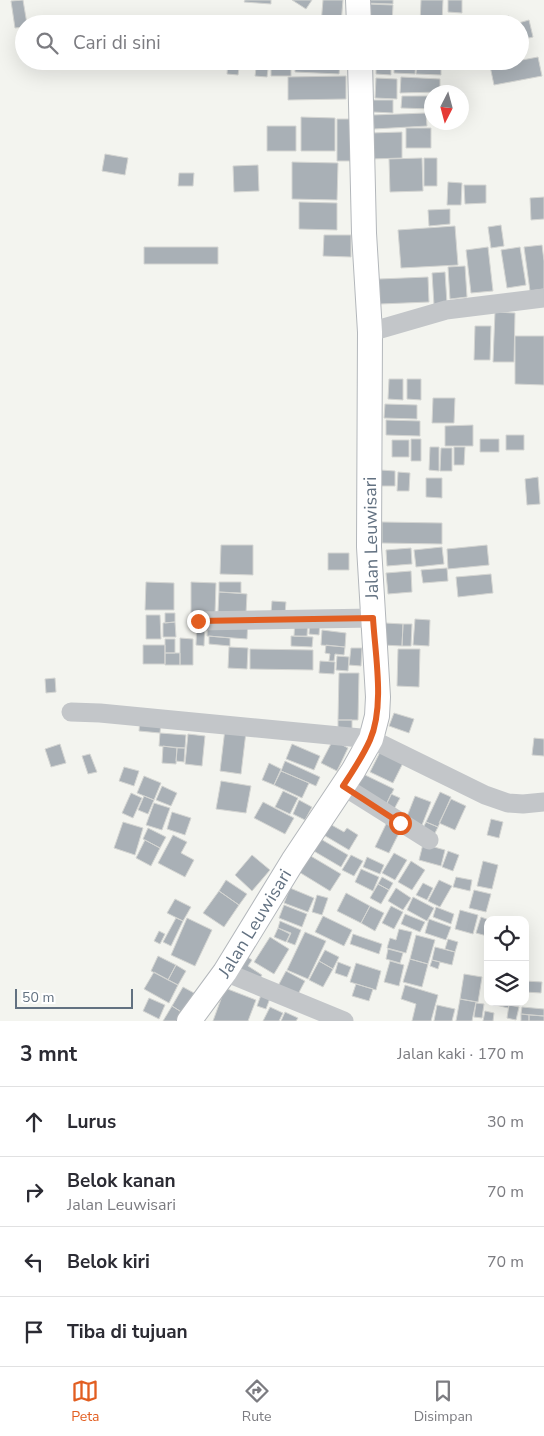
<!DOCTYPE html>
<html lang="id">
<head>
<meta charset="utf-8">
<style>
	:root { --surface:#fff; --page:#f7f7f7; --text:#2b2b33; --muted:#7c7c81; --line:#e1e1e2; --accent:#e25e21 }
	body { margin:0; font-family:"Nunito Sans",sans-serif; background:var(--page); color:var(--text) }
	.controls { position:absolute; right:15px; bottom:15px; display:grid; overflow:hidden; border-radius:10px; box-shadow:0 5px 20px #0002 }
	.controls button { width:45px; height:45px; display:grid; place-items:center; padding:0; border:0; border-bottom:1px solid var(--line); background:var(--surface); color:var(--text); font:25px sans-serif }
	.compass { position:absolute; left:424px; top:85px; width:45px; height:45px; border-radius:50%; background:var(--surface); box-shadow:0 5px 20px #0002; rotate:186deg }
	.scale { position:absolute; left:15px; bottom:12px; width:118px; box-sizing:border-box; padding-left:5px; border:2px solid #627181; border-top:0; font-size:14px; line-height:18px; white-space:nowrap; color:#627181; -webkit-text-stroke:4px #fff; paint-order:stroke }
	.stop { position:absolute; width:15px; height:15px; margin:-11px; border:4px solid #e25e21; border-radius:50%; background:#fff }
	.stop.end { background:#e25e21; border-color:#fff; box-shadow:0 1px 5px #0008 }
	.list { margin:0; padding:0; list-style:none }
	h2 { display:flex; justify-content:space-between; align-items:center; height:65px; margin:0; padding:0 20px; font-size:21px }
	h2 small { font-size:16px; font-weight:400; color:var(--muted) }
	.list li { display:grid; grid-template-columns:32px 1fr auto; gap:15px; align-items:center; box-sizing:border-box; height:70px; padding:0 20px; border-top:1px solid var(--line) }
	.list b { display:block; font-size:19px; white-space:nowrap }
	.list p { margin:0; font-size:16px; white-space:nowrap; color:var(--muted) }
	.list em { font-size:16px; font-style:normal; color:var(--muted) }
	.icon { flex:none; width:28px; height:28px; fill:none; stroke:currentColor; stroke-width:2; stroke-linecap:round; stroke-linejoin:round }
	.map { position:relative; flex:none; width:544px; height:1021px; overflow:hidden }
	.search { position:absolute; background:var(--surface); box-shadow:0 5px 20px #0002; left:15px; right:15px; top:15px; height:55px; display:flex; align-items:center; gap:12px; box-sizing:border-box; padding:0 18px; border-radius:28px; color:var(--muted); font-size:19px }
	.sheet { height:345px; background:var(--surface) }
	nav { display:flex; justify-content:space-around; align-items:center; box-sizing:border-box; height:70px; border-top:1px solid var(--line); background:var(--surface); font-size:14px; color:var(--muted) }
	nav a { display:grid; justify-items:center; gap:2px }
	nav .on { color:var(--accent) }
	.map>svg:first-child { display:block }
	.building { fill:#a9b0b6; stroke:#d4d5d2 }
	.lines { fill:none; stroke-linecap:round; stroke-linejoin:round }
	.major-casing { stroke:#b3b7bb; stroke-width:26 }
	.minor { stroke:#c3c6c9; stroke-width:19 }
	.major { stroke:#fff; stroke-width:24 }
	.route { stroke:#e25e21; stroke-width:6 }
	.labels { text-anchor:middle; stroke-width:5; stroke-linejoin:round; paint-order:stroke }
	.street-label { font-size:18px; fill:#627181; stroke:#fff }
</style>
</head>
<body>
<div class="map">
<svg width="544" height="1021" viewBox="0 0 544 1021">
	<rect width="100%" height="100%" fill="#f3f4ef"/>
	<path class="building" d="M23,0L27,24H24V27L15,28L11,1Z
		M245,0H271V4L244,2Z
		M292,0H312L306,9Z
		M323,0H343L341,24H321Z
		M364,0H393V4L364,3Z
		M421,0H443L442,24H420Z
		M448,0H462V13L448,12Z
		M367,4L393,5L392,24H366Z
		M509,16L511,24H480Z
		M529,20L533,37L520,40V24H515Z
		M538,57L542,76L494,85L490,66Z
		M228,61H240L238,75L227,74Z
		M244,61H265V66L243,64Z
		M376,61H391V75L376,74Z
		M394,61H416L415,74L394,73Z
		M417,61H441V75L416,74Z
		M452,61H471L472,66L454,69Z
		M271,62H291V76H271Z
		M295,62L340,64L339,74L295,72Z
		M256,68L268,69L267,77L255,76Z
		M346,76V99L288,100V77Z
		M401,77L440,79V92L400,93Z
		M376,78L397,79V99L375,98Z
		M402,96H432V109L401,108Z
		M373,100H393V113L373,112Z
		M426,113L427,126L374,129L373,115Z
		M301,117L335,118V151H301Z
		M337,119H351V161H337Z
		M267,126H296V151H267Z
		M406,128H431V148H406Z
		M402,132V158L370,159V133Z
		M105,154L128,158L125,175L102,171Z
		M422,158L423,191L390,192L389,159Z
		M424,158H437V186H424Z
		M292,162L338,163L337,200L292,199Z
		M258,165L259,191L234,192L233,166Z
		M179,173H194L193,186H178Z
		M448,182L462,183L461,205H447Z
		M464,185H486V203L465,204Z
		M544,197V219L531,220L530,198Z
		M299,202L337,203V230L299,229Z
		M450,209V224L429,226L428,210Z
		M501,225L504,246L491,248L488,227Z
		M455,226L458,265L401,268L398,230Z
		M324,235H351V257L323,256Z
		M542,245L544,261V289L530,291L524,247Z
		M144,247H218V264H144Z
		M488,247L493,291L471,293L466,250Z
		M520,247L526,285L507,288L501,250Z
		M465,266L467,297L450,299L448,267Z
		M445,272L447,304L434,305L432,273Z
		M428,277L429,302L380,304L379,279Z
		M495,312L515,313L514,362H493Z
		M475,326H491L490,360H474Z
		M515,336H544V385L515,384Z
		M389,379H403V400L388,399Z
		M407,379H421V400L407,399Z
		M433,398H455L454,423H432Z
		M385,404L417,405V419L384,418Z
		M386,420L420,421V436L386,435Z
		M473,425V446H445V426Z
		M506,435H524V450H506Z
		M411,439H421V461H411Z
		M480,439H499V452H480Z
		M392,440H409V457H392Z
		M430,447H439V471L429,470Z
		M454,447H465L464,465H454Z
		M441,448H452V471H440Z
		M380,470L395,471V486H380Z
		M398,472L410,473L409,491H397Z
		M538,477L540,504L527,505L525,479Z
		M426,478H442V498L426,497Z
		M382,522L442,523V544L382,543Z
		M221,545H253V575L220,574Z
		M487,545L489,565L448,569L447,549Z
		M442,547L444,564L416,567L414,550Z
		M411,548L412,564L387,566L386,550Z
		M328,553H349V570H328Z
		M447,568L448,581L423,583L421,570Z
		M411,571L412,592L388,594L386,573Z
		M491,574L493,593L458,597L456,577Z
		M146,582L174,583V610H145Z
		M191,582L216,583L215,613H191Z
		M219,582H241V593L219,592Z
		M219,592L247,594L246,613L218,612Z
		M272,601L286,602L285,614L271,613Z
		M165,613H175V622L165,623Z
		M146,615H160L161,639H146Z
		M208,616L248,619L247,639L207,636Z
		M197,619H205L204,646L196,645Z
		M295,619L308,620L307,636H294Z
		M415,619L430,620L429,646L413,645Z
		M310,621L320,622L319,635L309,634Z
		M175,622L176,637H163V623Z
		M385,623L403,624L402,646L383,645Z
		M403,624H412L411,646H402Z
		M322,630L346,633L345,647L321,645Z
		M209,636L230,638V646L209,644Z
		M291,636L313,637L312,647L291,646Z
		M180,638L193,639V665H180Z
		M165,639H175V653H165Z
		M143,645H165V664H143Z
		M326,645L345,647L344,655L335,654L334,661H329L330,654L325,653Z
		M229,647L248,648L247,669L228,668Z
		M351,648H362L361,666L349,665Z
		M250,649L313,650V670L250,669Z
		M398,649H420L419,687L397,686Z
		M165,653H180V665H165Z
		M337,656L349,657L348,671L336,670Z
		M320,661L335,662L334,674L319,673Z
		M339,673H359L358,720H338Z
		M55,678L56,692L46,693L45,679Z
		M394,713L414,719L409,733L389,726Z
		M140,719L161,721L160,733L139,731Z
		M338,720H352V733H338Z
		M225,729L246,732L241,774L220,771Z
		M160,733L186,735L185,748L159,746Z
		M188,734L205,736L202,766L185,764Z
		M534,738L544,739V756L532,755Z
		M333,740L348,748L337,771L321,763Z
		M60,744L66,763L51,767L45,749Z
		M292,744L320,756L314,770L286,759Z
		M163,746L177,748L176,764L162,763Z
		M177,748H185L184,762L176,761Z
		M381,750L404,761L393,783L370,772Z
		M90,754L97,772L88,774L82,756Z
		M285,761L320,777L316,786L281,771Z
		M269,763L281,769L274,785L262,780Z
		M124,767L139,771L134,786L119,781Z
		M281,771L309,783L302,798L274,785Z
		M363,774L394,789L385,807L354,792Z
		M144,776L161,783L154,800L137,793Z
		M221,781L251,786L246,813L216,809Z
		M162,786L177,793L171,806L156,800Z
		M283,791L298,798L290,814L275,807Z
		M440,792L451,797L438,827L426,822Z
		M131,793L142,798L133,818L122,813Z
		M391,794L400,798L393,811L385,807Z
		M144,796L154,800L148,814L138,810Z
		M415,796L431,802L422,825L406,819Z
		M451,799L466,806L455,830L439,823Z
		M299,800L312,807L305,820L293,814Z
		M263,802L294,818L285,834L254,818Z
		M154,803L170,808L162,830L146,825Z
		M172,812L191,818L185,835L167,829Z
		M491,819L503,822L499,838L487,835Z
		M388,820L402,827L389,853L375,847Z
		M123,822L143,828L135,855L114,848Z
		M426,822L438,827L434,835L422,830Z
		M328,823L344,832L347,828L358,835L349,850L322,834Z
		M148,828L166,837L160,848L143,839Z
		M173,835L187,842L181,853L194,860L185,877L158,863Z
		M319,838L348,855L341,867L312,850Z
		M145,840L160,848L151,866L136,858Z
		M423,844L445,850L441,866L419,860Z
		M448,851L459,855L453,871L442,867Z
		M394,853L407,860L395,880L382,873Z
		M252,855L270,870L252,891L235,875Z
		M309,855L341,874L330,891L299,872Z
		M351,855L363,861L354,876L342,870Z
		M367,857L384,865L380,874L363,867Z
		M411,861L425,870L412,890L398,882Z
		M483,861L498,865L492,889L477,886Z
		M361,869L379,877L373,891L355,882Z
		M382,877L393,883L389,890L378,884Z
		M456,877L472,880L470,891L453,887Z
		M226,880L247,894L239,905L219,891Z
		M439,880L452,886L440,907L428,901Z
		M423,883L433,888L427,900L416,895Z
		M378,884L389,890L381,904L370,898Z
		M290,888L314,898L308,912L284,903Z
		M396,888L411,898L403,910L388,901Z
		M474,890L491,894L486,912L469,908Z
		M219,891L239,905L224,927L203,913Z
		M346,893L370,906L361,923L337,911Z
		M317,895L328,898L322,915L312,912Z
		M413,897L434,908L427,921L407,910Z
		M175,899L191,907L183,921L167,913Z
		M284,905L307,914L302,927L279,918Z
		M370,906L384,913L375,931L361,923Z
		M391,906L403,912L394,929L382,923Z
		M436,907L454,914L451,924L433,917Z
		M460,910L478,915L473,934L455,929Z
		M405,914L425,922L420,932L401,924Z
		M323,916L352,930L344,946L315,932Z
		M481,917L489,920L487,936L476,933Z
		M176,918L183,921L171,946L163,942Z
		M187,918L212,930L195,966L171,955Z
		M429,919L451,927L446,940L425,933Z
		M280,921L301,930L295,945L287,942L291,933L278,928Z
		M278,928L290,934L286,942L274,937Z
		M399,929L412,932L406,953L387,948L390,938L396,940Z
		M159,931L165,934L160,944L154,941Z
		M305,932L326,941L308,979L287,970Z
		M353,934L382,944L379,954L350,944Z
		M416,935L435,940L428,964L410,959Z
		M270,937L289,949L274,974L254,962Z
		M448,939L458,942L455,952L445,949Z
		M435,947L455,952L452,965L432,960Z
		M388,949L403,953L400,963L386,959Z
		M325,950L339,957L333,969L319,961Z
		M243,954L252,960L248,966L262,975L257,983L234,969Z
		M158,956L176,965L168,980L151,971Z
		M410,959L428,964L422,987L403,982Z
		M432,960L440,962L438,969L430,966Z
		M319,961L333,969L323,987L309,980Z
		M390,961L404,965L399,986L384,982Z
		M338,962L351,967L347,977L335,973Z
		M356,963L381,971L376,990L350,982Z
		M176,965L186,971L178,985L168,980Z
		M286,971L305,981L297,996L278,986Z
		M154,972L178,985L169,1003L144,989Z
		M464,974L482,977L478,1002L460,999Z
		M525,981L542,982L541,993L525,992Z
		M356,984L373,989L369,1001L352,996Z
		M405,985L438,995L431,1021H412L416,1004L401,999Z
		M183,987L194,993L183,1013L172,1006Z
		M225,988L256,1000L248,1021H213Z
		M261,995L270,998L266,1009L257,1006Z
		M149,998L165,1005L159,1019L143,1011Z
		M460,999L476,1002L472,1021H456Z
		M497,1002H510L508,1008L496,1005Z
		M476,1003L484,1004L482,1018L474,1017Z
		M437,1005L455,1009L452,1021H434Z
		M509,1005L519,1007L516,1020L507,1018Z
		M172,1006L183,1013L178,1021H163Z
		M270,1007L283,1013L279,1021H263Z
		M522,1007L544,1009V1016L521,1014Z
		M485,1011L494,1013L493,1021H483Z
		M285,1012L298,1018L296,1021H281Z
		M521,1014L529,1015V1021H521Z
		M529,1015L544,1016V1021H529Z"/>
	<g class="lines">
		<g class="major-casing">
			<g id="major">
				<path d="M358,0L359,24"/>
				<path id="s1" d="M189,1021L225,972L293,861L353,771L371,739L377,716L378,697L369,547L370,332L364,233L360,61"/>
			</g>
		</g>
		<path class="minor" d="M370,332L446,310L544,298
			M198,621L373,618
			M71,712L100,713L371,739L485,795L508,803L523,804L544,802
			M343,786L429,840
			M225,972L344,1021"/>
		<use href="#major" class="major"/>
	</g>
	<g class="lines">
		<path class="route" d="M198,621L373,618C375,654 385,706 370,740C363,756 353,771 343,786L400,823"/>
	</g>
	<g class="labels">
		<g class="street-label">
			<text transform="translate(371 538) rotate(-91)" y="6">Jalan Leuwisari</text>
			<text dy="6" stroke="none"><textPath href="#s1" startOffset="118">Jalan Leuwisari</textPath></text>
		</g>
	</g>
</svg>
<div class="controls">
<button><svg class="icon" aria-label="locate" viewBox="0 0 24 24"><circle cx="12" cy="12" r="6"/><path d="M12 2v4M12 18v4M2 12h4M18 12h4"/></svg></button>
<button><svg class="icon" aria-label="layers" viewBox="0 0 24 24"><path d="M12 4l9 5-9 5-9-5zM3 14l9 5 9-5"/></svg></button>
</div>
<svg class="compass" viewBox="-18 -18 36 36"><path d="M0-13l5 13h-10z" fill="#e53935"/><path d="M0 13l5-13h-10z" fill="#7c7c81"/></svg>
<div class="scale">50 m</div>
<div class="stop" style="left:400px;top:823px"></div>
<div class="stop end" style="left:198px;top:621px"></div>
<div class="search"><svg class="icon" aria-label="search" viewBox="0 0 24 24"><circle cx="10" cy="10" r="6"/><path d="M15 15l6 6"/></svg>Cari di sini</div>
</div>
<section class="sheet">
<h2>3 mnt<small>Jalan kaki · 170 m</small></h2>
<ul class="list">
<li><svg class="icon" aria-label="ahead" viewBox="0 0 24 24"><path d="M12 20V5M6 11l6-6 6 6"/></svg><div><b>Lurus</b></div><em>30 m</em></li>
<li><svg class="icon" aria-label="right" viewBox="0 0 24 24"><path d="M7 20v-9h11M14 6l5 5-5 5"/></svg><div><b>Belok kanan</b><p>Jalan Leuwisari</p></div><em>70 m</em></li>
<li><svg class="icon" aria-label="left" viewBox="0 0 24 24"><path d="M17 20v-9H6M10 6l-5 5 5 5"/></svg><div><b>Belok kiri</b></div><em>70 m</em></li>
<li><svg class="icon" aria-label="arrive" viewBox="0 0 24 24"><path d="M6 21V4h12l-3 4 3 4H6"/></svg><div><b>Tiba di tujuan</b></div></li>
</ul>
</section>
<nav>
<a class="on"><svg class="icon" aria-label="map" viewBox="0 0 24 24"><path d="M3 6l6-2 6 2 6-2v14l-6 2-6-2-6 2zM9 4v14M15 6v14"/></svg>Peta</a>
<a><svg class="icon" aria-label="directions" viewBox="0 0 24 24"><path d="M12 3l9 9-9 9-9-9zM9 14v-3h6M13 9l2 2-2 2"/></svg>Rute</a>
<a><svg class="icon" aria-label="saved" viewBox="0 0 24 24"><path d="M7 4h10v16l-5-4-5 4z"/></svg>Disimpan</a>
</nav>
</body>
</html>
